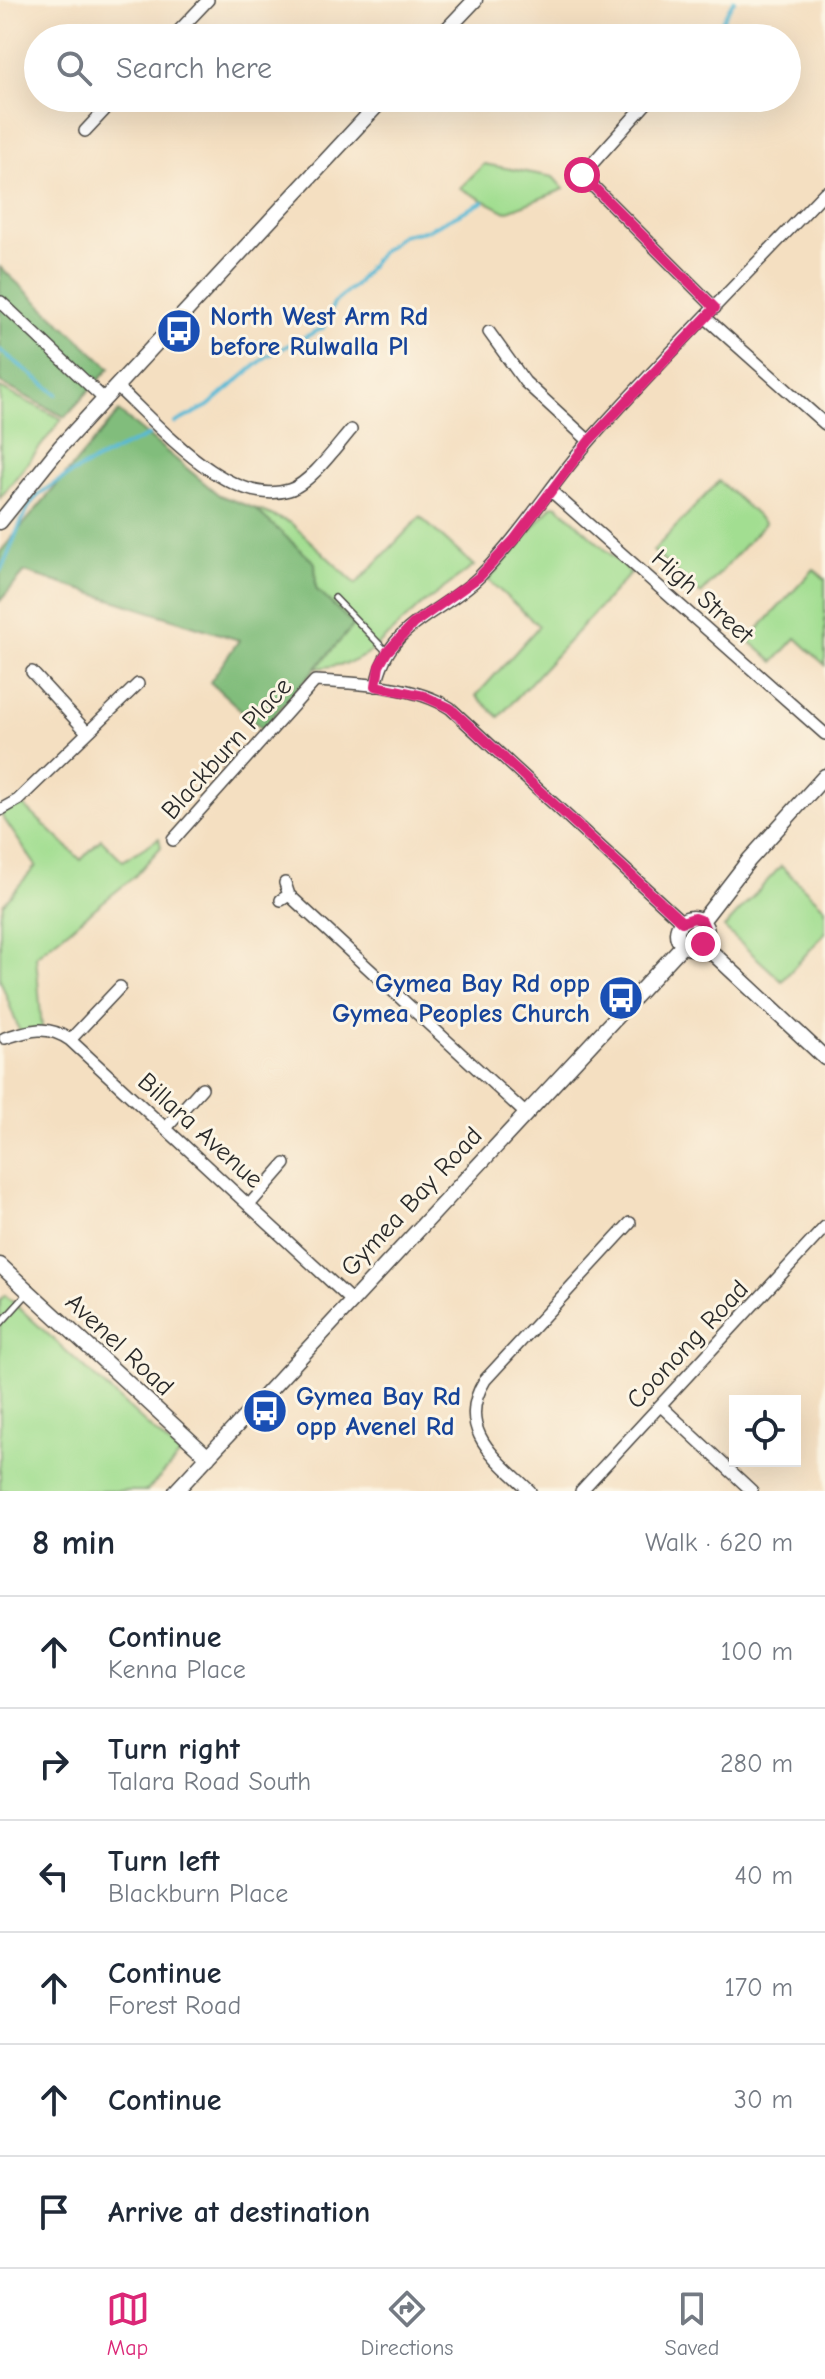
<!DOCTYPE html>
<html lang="en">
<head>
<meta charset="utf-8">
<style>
	:root { --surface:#fff; --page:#f6f6f7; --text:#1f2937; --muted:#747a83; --line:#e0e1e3; --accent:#db2777 }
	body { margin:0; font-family:"Comic Neue",sans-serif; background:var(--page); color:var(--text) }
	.controls { position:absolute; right:24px; bottom:24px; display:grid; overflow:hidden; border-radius:0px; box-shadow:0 8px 32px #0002 }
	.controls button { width:72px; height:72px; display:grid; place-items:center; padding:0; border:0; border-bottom:2px solid var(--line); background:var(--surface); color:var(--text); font:40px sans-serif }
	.stop { position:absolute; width:24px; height:24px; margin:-18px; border:6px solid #db2777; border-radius:50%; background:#fff }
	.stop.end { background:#db2777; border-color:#fff; box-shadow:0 2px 8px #0008 }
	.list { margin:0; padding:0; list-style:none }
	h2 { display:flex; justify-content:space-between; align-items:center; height:104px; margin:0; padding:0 32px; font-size:34px }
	h2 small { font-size:26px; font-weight:400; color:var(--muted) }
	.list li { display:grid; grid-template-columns:52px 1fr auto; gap:24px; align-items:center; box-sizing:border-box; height:112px; padding:0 32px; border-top:2px solid var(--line) }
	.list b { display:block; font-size:30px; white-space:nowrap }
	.list p { margin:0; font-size:26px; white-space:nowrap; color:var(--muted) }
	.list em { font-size:26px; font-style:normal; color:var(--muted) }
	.icon { flex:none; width:44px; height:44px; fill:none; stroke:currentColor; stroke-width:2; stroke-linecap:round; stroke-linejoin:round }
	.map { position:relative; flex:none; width:825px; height:1491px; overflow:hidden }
	.search { position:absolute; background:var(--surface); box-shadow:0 8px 32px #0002; left:24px; right:24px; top:24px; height:88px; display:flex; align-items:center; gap:20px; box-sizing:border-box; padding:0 28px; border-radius:44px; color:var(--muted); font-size:30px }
	.sheet { height:776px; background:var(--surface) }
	nav { display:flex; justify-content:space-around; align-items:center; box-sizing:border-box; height:112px; border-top:2px solid var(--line); background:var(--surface); font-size:22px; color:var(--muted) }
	nav a { display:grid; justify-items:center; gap:4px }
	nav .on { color:var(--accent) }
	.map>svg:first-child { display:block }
	.green { fill:#a2de91; stroke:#66845e; stroke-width:2 }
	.forest { fill:#81bd7b; stroke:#567453; stroke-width:2 }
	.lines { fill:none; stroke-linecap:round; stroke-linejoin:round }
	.stream { stroke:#57b9d5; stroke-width:4 }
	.service-casing { stroke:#494642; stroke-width:8 }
	.minor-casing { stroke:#494642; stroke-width:14 }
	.tertiary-casing { stroke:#494642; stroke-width:17 }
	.service { stroke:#fff; stroke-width:5 }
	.minor { stroke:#fff; stroke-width:11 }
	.tertiary { stroke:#fff; stroke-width:14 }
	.route { stroke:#db2777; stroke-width:10 }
	.labels { text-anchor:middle; stroke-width:6; stroke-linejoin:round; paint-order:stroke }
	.transit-label { font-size:26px; font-weight:bold; fill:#164399; stroke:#fcf5e5; text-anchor:start }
	.street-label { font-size:26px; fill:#2b2b2b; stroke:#fcf5e5 }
</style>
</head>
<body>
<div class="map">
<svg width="825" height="1491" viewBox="0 0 825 1491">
	<rect width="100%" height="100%" fill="#fcf5e5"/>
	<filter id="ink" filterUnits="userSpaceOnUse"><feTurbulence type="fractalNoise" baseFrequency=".0125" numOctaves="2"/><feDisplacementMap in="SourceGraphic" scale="16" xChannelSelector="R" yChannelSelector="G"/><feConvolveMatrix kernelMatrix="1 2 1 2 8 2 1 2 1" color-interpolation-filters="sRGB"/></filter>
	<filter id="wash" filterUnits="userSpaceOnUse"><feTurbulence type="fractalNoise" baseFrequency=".006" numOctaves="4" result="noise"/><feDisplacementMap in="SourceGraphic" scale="32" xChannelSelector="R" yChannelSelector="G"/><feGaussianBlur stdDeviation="1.8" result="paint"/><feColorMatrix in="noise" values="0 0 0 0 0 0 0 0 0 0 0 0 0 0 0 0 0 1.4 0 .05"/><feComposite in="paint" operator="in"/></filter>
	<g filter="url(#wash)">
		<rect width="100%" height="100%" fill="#f4dfc1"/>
		<path class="green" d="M484,164L553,177L564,189L506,212L460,188Z
			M0,388L62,419L0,498Z
			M719,481L765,523L701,594L653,551Z
			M553,505L558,506L631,573L499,717L476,696L539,626L488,580Z
			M254,508L291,523L356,584L420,517L474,566L420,606L368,654L350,663L313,669L353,625L316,589L315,563Z
			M814,569L825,579V665L796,638L774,662L748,640Z
			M18,800L81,860L101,839L123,861L159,838L161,847L135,876L36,956L42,1029L20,1033L0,979V916L3,904L36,866L0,813Z
			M781,866L825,908V933L782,981L724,928Z
			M5,1295L180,1455L147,1491H0V1300Z"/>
		<path class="forest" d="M0,267L110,368L65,417L0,383Z
			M119,412L219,495L254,508L315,563L316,589L354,625L262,729L210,682L239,640L25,572L0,601V552Z"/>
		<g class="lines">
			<path class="stream" d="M722,21L734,0
				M0,350L57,394
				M175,423L208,406L267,356L323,328L334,303L357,283L380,253L402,235L425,231L483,202
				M0,571C12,550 18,523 31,503C45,483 124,446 149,435"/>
		</g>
	</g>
	<g filter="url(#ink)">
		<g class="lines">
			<g class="service-casing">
				<path id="service" d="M335,598L387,652
					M0,1324L29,1292"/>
			</g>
			<g class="minor-casing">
				<path id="minor" d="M172,38L208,0
					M651,98L582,175L715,308
					M85,131L116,98
					M1,302L104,399
					M705,317L825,424
					M489,332L525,382L589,441
					M116,386C157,423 228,509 289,490C310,484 337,446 351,430
					M551,491L825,734
					M32,672L87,732
					M376,686C388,621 440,616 480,576C522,534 552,483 591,439C667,354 747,274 825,192
					M0,810L18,800L138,684
					M173,840L315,681C357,683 414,685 450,708L682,922
					M285,883L289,895
					M281,900L289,895L525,1113
					M5,1038C30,1030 47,1024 70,1040L352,1301
					M70,1040L120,987
					M166,1128L202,1088
					M250,1204L285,1164
					M661,1406L752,1491
					M530,1491C497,1459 454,1430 485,1380L630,1223
					M581,1491L825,1227"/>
			</g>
			<g class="tertiary-casing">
				<path id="tertiary" d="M439,38L475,0
					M0,522L60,447L384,98
					M677 933a15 15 0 1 1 30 0a15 15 0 1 1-30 0Z
					M702,921L749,860L825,776
					M703,944L825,1058
					M0,1265L208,1457
					M176,1491L683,945"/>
			</g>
			<use href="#service" class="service"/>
			<use href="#minor" class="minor"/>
			<use href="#tertiary" class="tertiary"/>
		</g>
	</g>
	<g class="lines" filter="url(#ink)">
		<path class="route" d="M582,175L715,308L589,441L514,540L479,577L413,624L387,652L379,666L376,686L424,696L450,708L682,922L694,918L702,921L708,935L703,944"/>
	</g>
	<defs>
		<g id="bus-disc" transform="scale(2.3)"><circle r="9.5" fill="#1a4fb4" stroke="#fcf5e5"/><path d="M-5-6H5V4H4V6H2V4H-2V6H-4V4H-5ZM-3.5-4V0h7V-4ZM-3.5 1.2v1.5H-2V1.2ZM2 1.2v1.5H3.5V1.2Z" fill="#fff"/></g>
	</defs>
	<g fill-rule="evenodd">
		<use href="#bus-disc" x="179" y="331"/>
		<use href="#bus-disc" x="621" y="998"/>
		<use href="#bus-disc" x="265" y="1411"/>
	</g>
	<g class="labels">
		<g class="transit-label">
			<text x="210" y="325">North West Arm Rd<tspan x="210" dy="30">before Rulwalla Pl</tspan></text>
			<text x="590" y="992" text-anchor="end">Gymea Bay Rd opp<tspan x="590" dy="30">Gymea Peoples Church</tspan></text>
			<text x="296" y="1405">Gymea Bay Rd<tspan x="296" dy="30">opp Avenel Rd</tspan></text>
		</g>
		<g class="street-label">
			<text transform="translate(703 596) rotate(42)" y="9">High Street</text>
			<text transform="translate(226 748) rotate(-48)" y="9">Blackburn Place</text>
			<text transform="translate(201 1130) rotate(42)" y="9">Billara Avenue</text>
			<text transform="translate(411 1201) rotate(-47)" y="9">Gymea Bay Road</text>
			<text transform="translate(120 1344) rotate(43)" y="9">Avenel Road</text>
			<text transform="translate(687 1344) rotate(-47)" y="9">Coonong Road</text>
		</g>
	</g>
</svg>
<div class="controls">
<button><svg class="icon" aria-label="locate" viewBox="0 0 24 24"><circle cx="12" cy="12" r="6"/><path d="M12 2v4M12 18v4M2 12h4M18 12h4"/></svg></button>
</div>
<div class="stop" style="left:582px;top:175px"></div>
<div class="stop end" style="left:703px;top:944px"></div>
<div class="search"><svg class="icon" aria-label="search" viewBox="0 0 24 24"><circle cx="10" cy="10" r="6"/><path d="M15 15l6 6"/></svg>Search here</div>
</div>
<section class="sheet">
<h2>8 min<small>Walk · 620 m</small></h2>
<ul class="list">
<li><svg class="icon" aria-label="ahead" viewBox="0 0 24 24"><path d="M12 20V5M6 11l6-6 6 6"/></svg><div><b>Continue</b><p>Kenna Place</p></div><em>100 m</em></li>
<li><svg class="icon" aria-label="right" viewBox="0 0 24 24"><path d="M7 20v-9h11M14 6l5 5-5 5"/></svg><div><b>Turn right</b><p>Talara Road South</p></div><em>280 m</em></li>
<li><svg class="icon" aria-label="left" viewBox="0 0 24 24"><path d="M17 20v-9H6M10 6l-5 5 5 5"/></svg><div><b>Turn left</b><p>Blackburn Place</p></div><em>40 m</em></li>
<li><svg class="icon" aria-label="ahead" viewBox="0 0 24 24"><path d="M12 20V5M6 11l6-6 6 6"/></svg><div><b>Continue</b><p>Forest Road</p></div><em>170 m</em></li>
<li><svg class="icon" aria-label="ahead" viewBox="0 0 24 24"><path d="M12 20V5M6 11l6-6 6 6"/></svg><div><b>Continue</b></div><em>30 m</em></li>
<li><svg class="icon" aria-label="arrive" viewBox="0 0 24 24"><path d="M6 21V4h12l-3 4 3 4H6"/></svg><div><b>Arrive at destination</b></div></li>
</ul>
</section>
<nav>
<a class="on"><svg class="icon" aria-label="map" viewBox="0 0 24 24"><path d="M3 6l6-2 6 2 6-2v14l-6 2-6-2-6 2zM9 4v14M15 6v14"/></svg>Map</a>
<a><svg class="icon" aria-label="directions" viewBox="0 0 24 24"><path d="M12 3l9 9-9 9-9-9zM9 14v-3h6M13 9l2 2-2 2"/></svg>Directions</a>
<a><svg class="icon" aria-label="saved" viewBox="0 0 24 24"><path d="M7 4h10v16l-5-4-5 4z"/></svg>Saved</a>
</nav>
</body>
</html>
